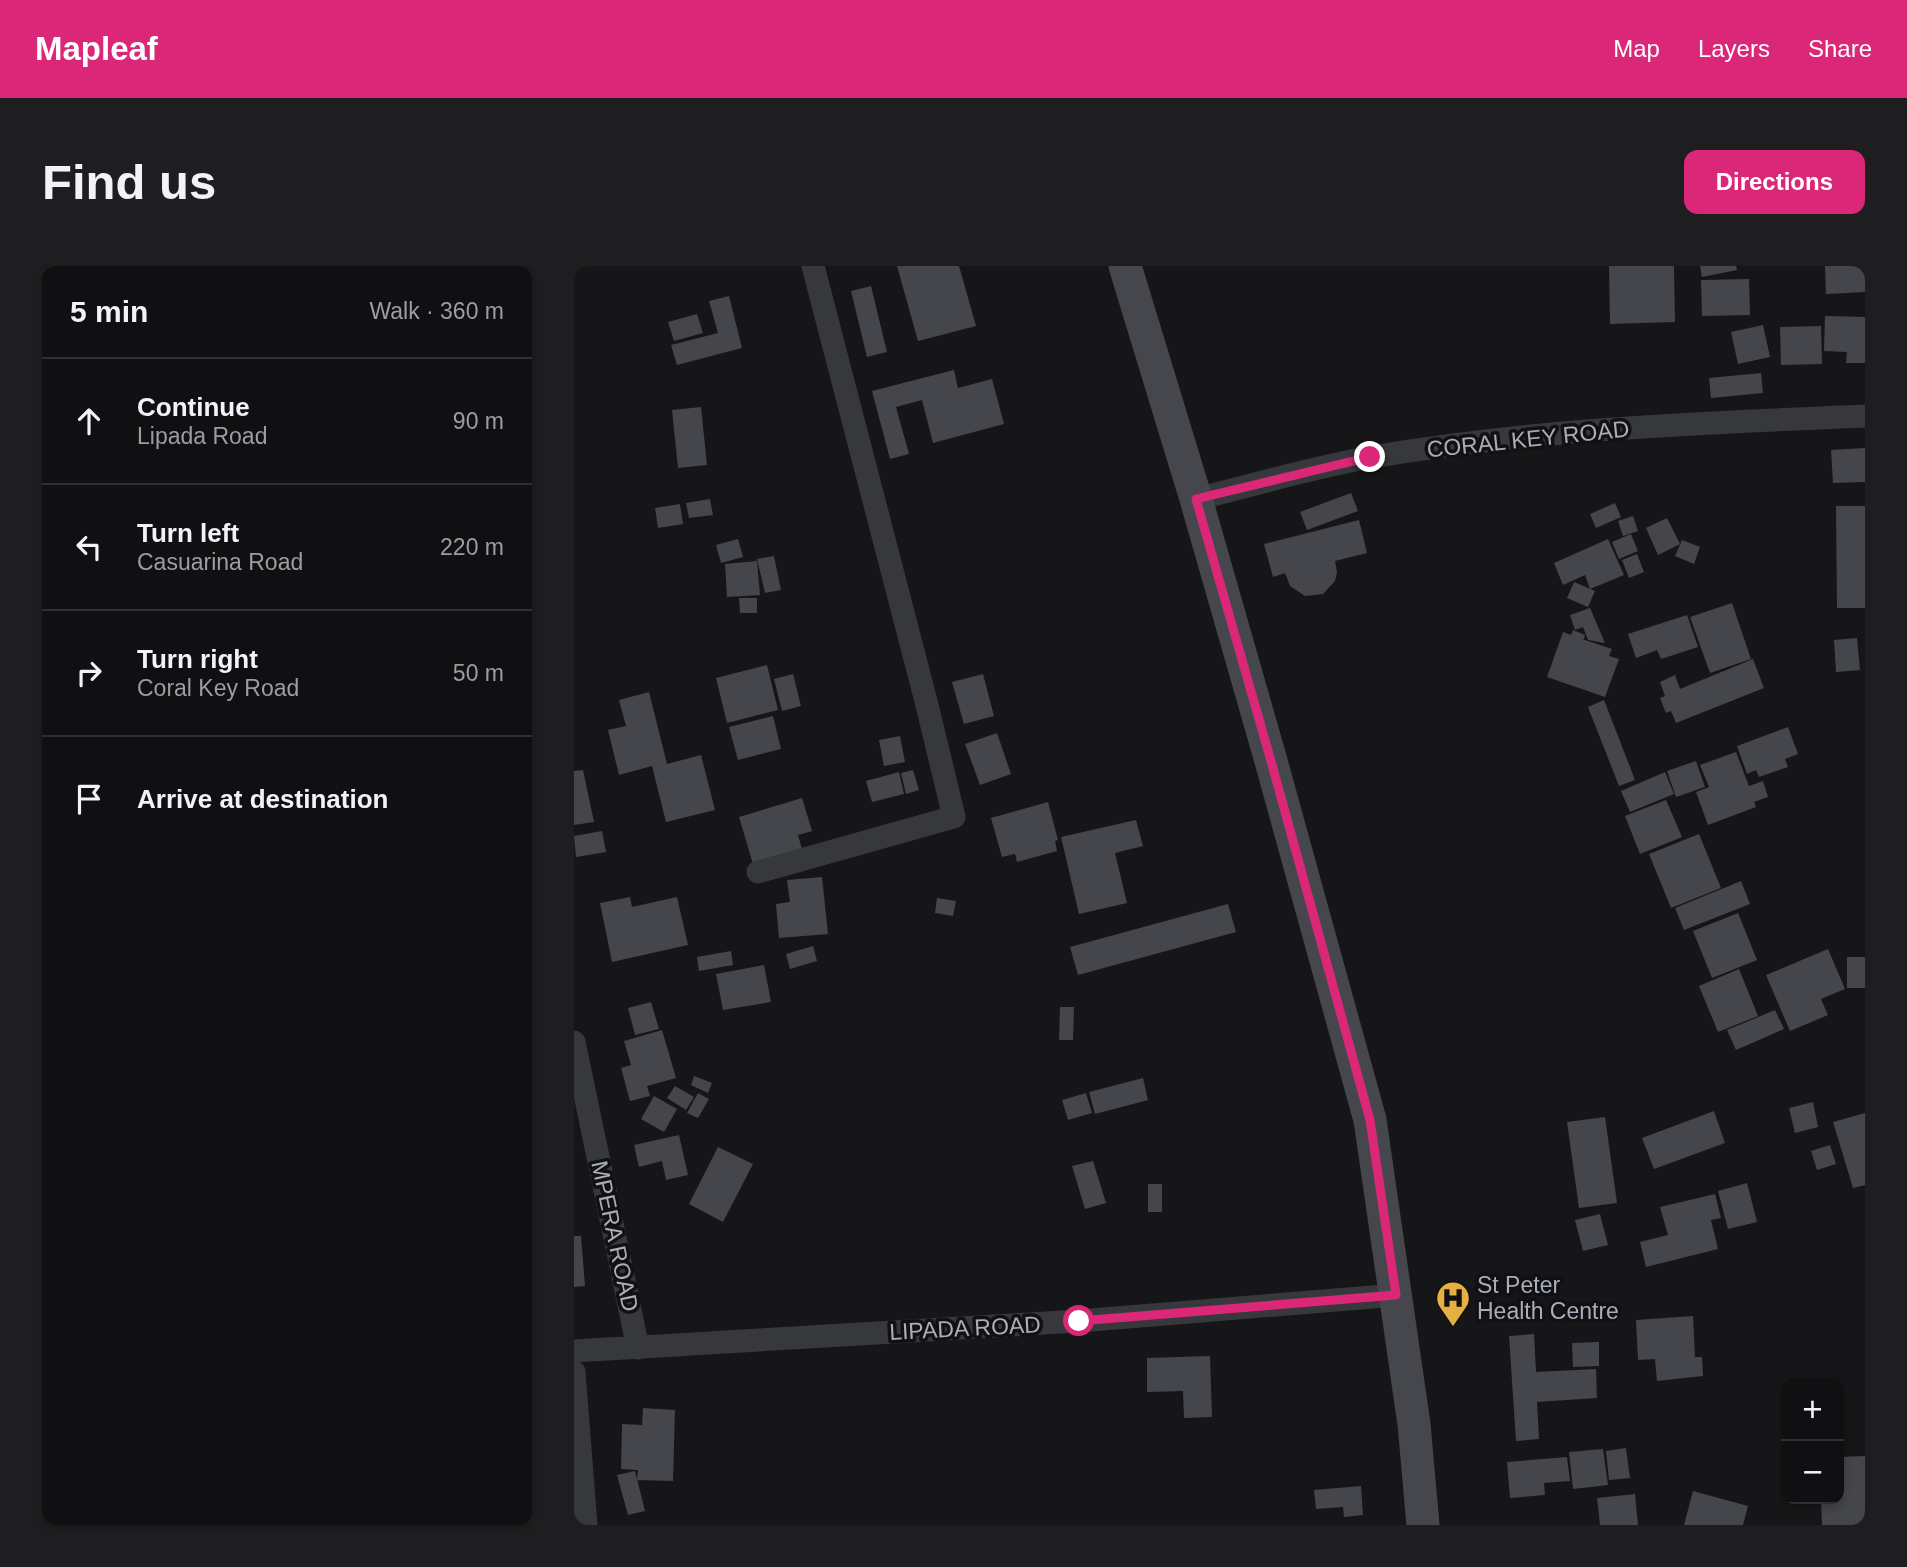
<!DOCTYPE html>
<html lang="en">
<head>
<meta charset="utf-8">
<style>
	:root { --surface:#101012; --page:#1e1e20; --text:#f1f3f6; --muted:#9c9d9f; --line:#303032; --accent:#db2777 }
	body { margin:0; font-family:Helvetica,sans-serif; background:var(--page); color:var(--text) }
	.controls { position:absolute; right:21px; bottom:21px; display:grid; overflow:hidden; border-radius:14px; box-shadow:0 4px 10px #0003 }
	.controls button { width:63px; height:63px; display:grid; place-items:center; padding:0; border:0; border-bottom:2px solid var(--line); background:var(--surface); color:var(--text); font:35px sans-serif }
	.stop { position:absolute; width:21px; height:21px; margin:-16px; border:5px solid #db2777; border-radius:50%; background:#fff }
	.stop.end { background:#db2777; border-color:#fff; box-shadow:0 2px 7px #0008 }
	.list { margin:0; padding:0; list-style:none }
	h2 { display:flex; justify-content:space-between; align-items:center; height:91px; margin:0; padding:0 28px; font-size:30px }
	h2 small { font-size:23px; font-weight:400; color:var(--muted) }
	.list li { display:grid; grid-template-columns:46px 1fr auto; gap:21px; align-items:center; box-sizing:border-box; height:126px; padding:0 28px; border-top:2px solid var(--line) }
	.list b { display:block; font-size:26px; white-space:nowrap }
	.list p { margin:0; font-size:23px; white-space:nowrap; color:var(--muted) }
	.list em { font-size:23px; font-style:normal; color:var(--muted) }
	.icon { flex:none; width:38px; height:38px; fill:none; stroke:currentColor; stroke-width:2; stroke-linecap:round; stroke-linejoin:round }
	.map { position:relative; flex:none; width:1291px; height:1259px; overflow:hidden; border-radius:14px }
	header { display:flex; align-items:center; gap:42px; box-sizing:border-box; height:98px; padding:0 35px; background:var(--accent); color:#fff }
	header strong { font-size:33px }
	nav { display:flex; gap:38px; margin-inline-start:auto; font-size:24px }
	.intro { display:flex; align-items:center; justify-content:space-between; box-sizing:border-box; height:168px; padding:0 42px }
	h1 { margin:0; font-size:49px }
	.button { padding:18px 32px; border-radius:14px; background:var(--accent); color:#fff; font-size:24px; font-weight:700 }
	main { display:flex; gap:42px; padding:0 42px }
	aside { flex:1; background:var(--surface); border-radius:14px; box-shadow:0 4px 10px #0003 }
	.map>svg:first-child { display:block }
	.building { fill:#45464b }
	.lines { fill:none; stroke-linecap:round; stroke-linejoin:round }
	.street { stroke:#37383c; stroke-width:23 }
	.secondary { stroke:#45474c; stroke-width:33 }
	.route { stroke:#db2777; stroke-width:9 }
	.labels { text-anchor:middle; stroke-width:7; stroke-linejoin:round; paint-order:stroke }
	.street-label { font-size:23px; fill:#a9adb7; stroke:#111113 }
	.poi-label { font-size:23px; fill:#a9adb7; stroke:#111113; text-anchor:start }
</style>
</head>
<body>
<header>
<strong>Mapleaf</strong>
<nav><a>Map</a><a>Layers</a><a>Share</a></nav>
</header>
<div class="intro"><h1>Find us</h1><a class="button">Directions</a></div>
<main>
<aside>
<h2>5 min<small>Walk · 360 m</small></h2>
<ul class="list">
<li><svg class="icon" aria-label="ahead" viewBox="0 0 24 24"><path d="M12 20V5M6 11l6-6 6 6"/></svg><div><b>Continue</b><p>Lipada Road</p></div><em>90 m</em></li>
<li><svg class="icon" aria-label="left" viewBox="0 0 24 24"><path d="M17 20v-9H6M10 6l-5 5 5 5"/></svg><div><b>Turn left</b><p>Casuarina Road</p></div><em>220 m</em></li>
<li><svg class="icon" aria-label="right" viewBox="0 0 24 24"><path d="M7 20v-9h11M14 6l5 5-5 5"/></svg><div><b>Turn right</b><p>Coral Key Road</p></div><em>50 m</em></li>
<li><svg class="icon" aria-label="arrive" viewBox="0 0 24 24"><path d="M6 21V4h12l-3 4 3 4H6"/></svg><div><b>Arrive at destination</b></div></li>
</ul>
</aside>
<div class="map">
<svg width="1291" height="1259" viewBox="0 0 1291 1259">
	<rect width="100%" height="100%" fill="#161618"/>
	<path class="building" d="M323,0H385L402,60L344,75Z
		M1035,0H1100L1101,56L1036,58Z
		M1126,0H1162L1163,4L1128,11Z
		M1251,0H1291V26L1252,28Z
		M1175,13L1176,49L1128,50L1127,14Z
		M297,20L313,86L293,91L277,25Z
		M155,30L168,82L103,99L97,79L144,67L135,35Z
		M123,48L129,67L100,75L94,56Z
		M1251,50L1291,51V97H1272L1273,86L1250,85Z
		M1189,59L1196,91L1164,98L1157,66Z
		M1247,60L1248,98L1207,99L1206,61Z
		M380,104L384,122L418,113L430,158L359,177L348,134L322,141L335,188L316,193L298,125Z
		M1187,107L1189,127L1137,132L1135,112Z
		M127,141L133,199L104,202L98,144Z
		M1291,182V216L1259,217L1257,184Z
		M777,227L784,245L733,264L726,246Z
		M136,233L139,249L115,252L112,237Z
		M1041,237L1047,251L1022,262L1016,248Z
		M106,238L109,258L84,262L81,242Z
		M1262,240H1291V342H1263Z
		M1059,250L1064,265L1049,270L1044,255Z
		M1093,252L1106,278L1084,289L1072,262Z
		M785,254L793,287L761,295L763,306L761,315L749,328L731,330L716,320L711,307L699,311L690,278Z
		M1057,268L1064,285L1045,293L1038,276Z
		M164,273L169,291L147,297L142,279Z
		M1034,273L1050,309L1016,323L1011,309L989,319L980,297Z
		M1108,274L1126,281L1120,298L1101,290Z
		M1063,288L1070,306L1055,312L1048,294Z
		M200,290L207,324L191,327L183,293Z
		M183,295L186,329L153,331L151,298Z
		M1000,316L1021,325L1014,341L993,332Z
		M165,332H183V347H166Z
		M1158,337L1177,393L1136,407L1116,351Z
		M1016,342L1031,377L1014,374L1009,361L1001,364L996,349Z
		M1113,349L1124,381L1087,393L1083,384L1062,392L1054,368Z
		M999,364L1011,369L1010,373H1008L1038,383L1035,390L1045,393L1031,431L973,411L989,366L997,369Z
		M1283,372L1286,404L1262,406L1260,374Z
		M1179,393L1190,422L1102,457L1097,445L1092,447L1086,432L1091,430L1086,416L1101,409L1106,423Z
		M193,399L204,444L153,457L142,412Z
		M219,408L227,440L208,445L200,413Z
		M409,408L420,450L390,458L378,416Z
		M75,426L93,498L127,489L141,544L92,556L78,500L45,509L34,464L52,460L45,434Z
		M1030,434L1061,514L1045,520L1014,441Z
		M199,450L207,483L164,494L155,461Z
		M1214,461L1224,488L1211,493L1214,501L1185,511L1182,504L1173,508L1163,480Z
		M423,467L437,508L406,519L391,478Z
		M326,470L331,496L310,500L305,474Z
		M1162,486L1175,520L1189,515L1194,531L1180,536L1182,541L1134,559L1122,526L1135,521L1126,499Z
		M1122,495L1131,521L1102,531L1093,505Z
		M9,504L20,556L0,559V505Z
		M339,504L345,524L332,528L327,507Z
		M325,506L330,528L298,536L292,515Z
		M1091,506L1100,528L1056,546L1047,525Z
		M228,532L238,565L224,569L228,583L179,598L165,551Z
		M1092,534L1108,571L1066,588L1051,550Z
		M474,536L484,574L481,575L483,585L443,596L441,588L428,591L417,552Z
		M562,554L569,580L541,587L553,637L505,648L487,571Z
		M28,565L32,586L2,591L0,570Z
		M1125,568L1147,622L1097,642L1075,588Z
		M248,611L254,668L205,672L202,638L216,636L213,614Z
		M1167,615L1176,638L1110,664L1101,642Z
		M56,631L58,641L103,631L114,679L38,696L26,637Z
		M363,632L382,635L379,650L361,647Z
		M654,638L662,666L504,709L496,681Z
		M1164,647L1183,694L1138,712L1119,665Z
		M239,680L243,695L216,703L212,688Z
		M1254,683L1271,723L1247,733L1254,749L1216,765L1192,709Z
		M157,685L159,699L125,705L123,691Z
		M1273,691H1291V722H1273Z
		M190,699L197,736L149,744L142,708Z
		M1165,703L1184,750L1144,766L1125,720Z
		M77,736L85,763L61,769L54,742Z
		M486,741H500L499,774H485Z
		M1201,744L1210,763L1162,784L1153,764Z
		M88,764L102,812L73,820L76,830L56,835L47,802L57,799L50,775Z
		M120,810L138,817L134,827L117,819Z
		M569,812L574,834L521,848L515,826Z
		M101,820L120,831L112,844L93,832Z
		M124,827L135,833L124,852L113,847Z
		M512,827L518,847L494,854L488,834Z
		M80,830L103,843L90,866L67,853Z
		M1239,836L1244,861L1221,867L1215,842Z
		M1140,845L1151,877L1080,903L1068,872Z
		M1291,847V919L1279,922L1259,856Z
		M1031,851L1043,937L1005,942L993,856Z
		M105,869L114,909L92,914L88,895L65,901L60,879Z
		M1256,879L1262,898L1243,904L1237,885Z
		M144,881L179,898L149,956L115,938Z
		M519,895L532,937L511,943L498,900Z
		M1173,917L1183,956L1154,963L1144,925Z
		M574,918H588V946H574Z
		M1141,928L1147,952L1137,954L1144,983L1072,1001L1066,976L1094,969L1086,941Z
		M1026,948L1034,979L1009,985L1001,954Z
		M0,970H7L11,1020L0,1021Z
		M1119,1050L1121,1091H1128L1129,1110L1083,1115L1081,1093L1064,1094L1062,1054Z
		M960,1068L962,1106L1022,1103L1023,1132L963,1136L965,1173L942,1175L935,1070Z
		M1025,1076V1100L999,1101L998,1077Z
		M636,1090L638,1151L610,1152L609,1125L573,1126V1092Z
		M69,1142L101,1144L99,1215L63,1214L64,1204L47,1203L48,1158L68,1159Z
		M1052,1182L1056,1212L1035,1214L1032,1185Z
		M1029,1183L1034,1219L999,1223L995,1186Z
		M1291,1190V1259H1248L1247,1233H1265V1191Z
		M993,1191L996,1215L970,1217L971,1229L936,1232L933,1196Z
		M61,1205L71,1245L54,1249L43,1209Z
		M787,1220L789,1249L770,1251L769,1241L742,1243L740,1224Z
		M1119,1225L1174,1240L1169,1259H1110Z
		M1061,1228L1064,1259H1026L1023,1232Z"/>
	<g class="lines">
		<path class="street" d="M622,233C680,219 739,201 798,191C960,163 1127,157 1291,150
			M184,606L380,551L352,435L239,0
			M0,776L64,1082
			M0,1085L505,1055L823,1029
			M0,1106L12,1259"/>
		<path class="secondary" d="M551,0L622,233L697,495L796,854L840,1158L849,1259"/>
	</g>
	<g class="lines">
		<path class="route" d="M505,1055L822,1029L796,854L697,495L622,233L796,191"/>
	</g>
	<defs>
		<g id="hospital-pin" transform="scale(1.75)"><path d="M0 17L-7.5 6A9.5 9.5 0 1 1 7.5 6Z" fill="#e5b041" stroke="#111113"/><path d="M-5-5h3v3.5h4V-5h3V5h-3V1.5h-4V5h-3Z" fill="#111"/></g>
	</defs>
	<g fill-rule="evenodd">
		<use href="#hospital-pin" x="879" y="1032"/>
	</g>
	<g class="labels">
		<g class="street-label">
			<text transform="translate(954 173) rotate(-6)" y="8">CORAL KEY ROAD</text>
			<text transform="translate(41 970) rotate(78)" y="8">MPERA ROAD</text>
			<text transform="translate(391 1062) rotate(-3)" y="8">LIPADA ROAD</text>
		</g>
		<g class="poi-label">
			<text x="903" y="1027">St Peter<tspan x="903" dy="26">Health Centre</tspan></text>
		</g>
	</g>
</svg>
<div class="controls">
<button>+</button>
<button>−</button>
</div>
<div class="stop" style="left:505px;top:1055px"></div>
<div class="stop end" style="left:796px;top:191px"></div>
</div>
</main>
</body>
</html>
